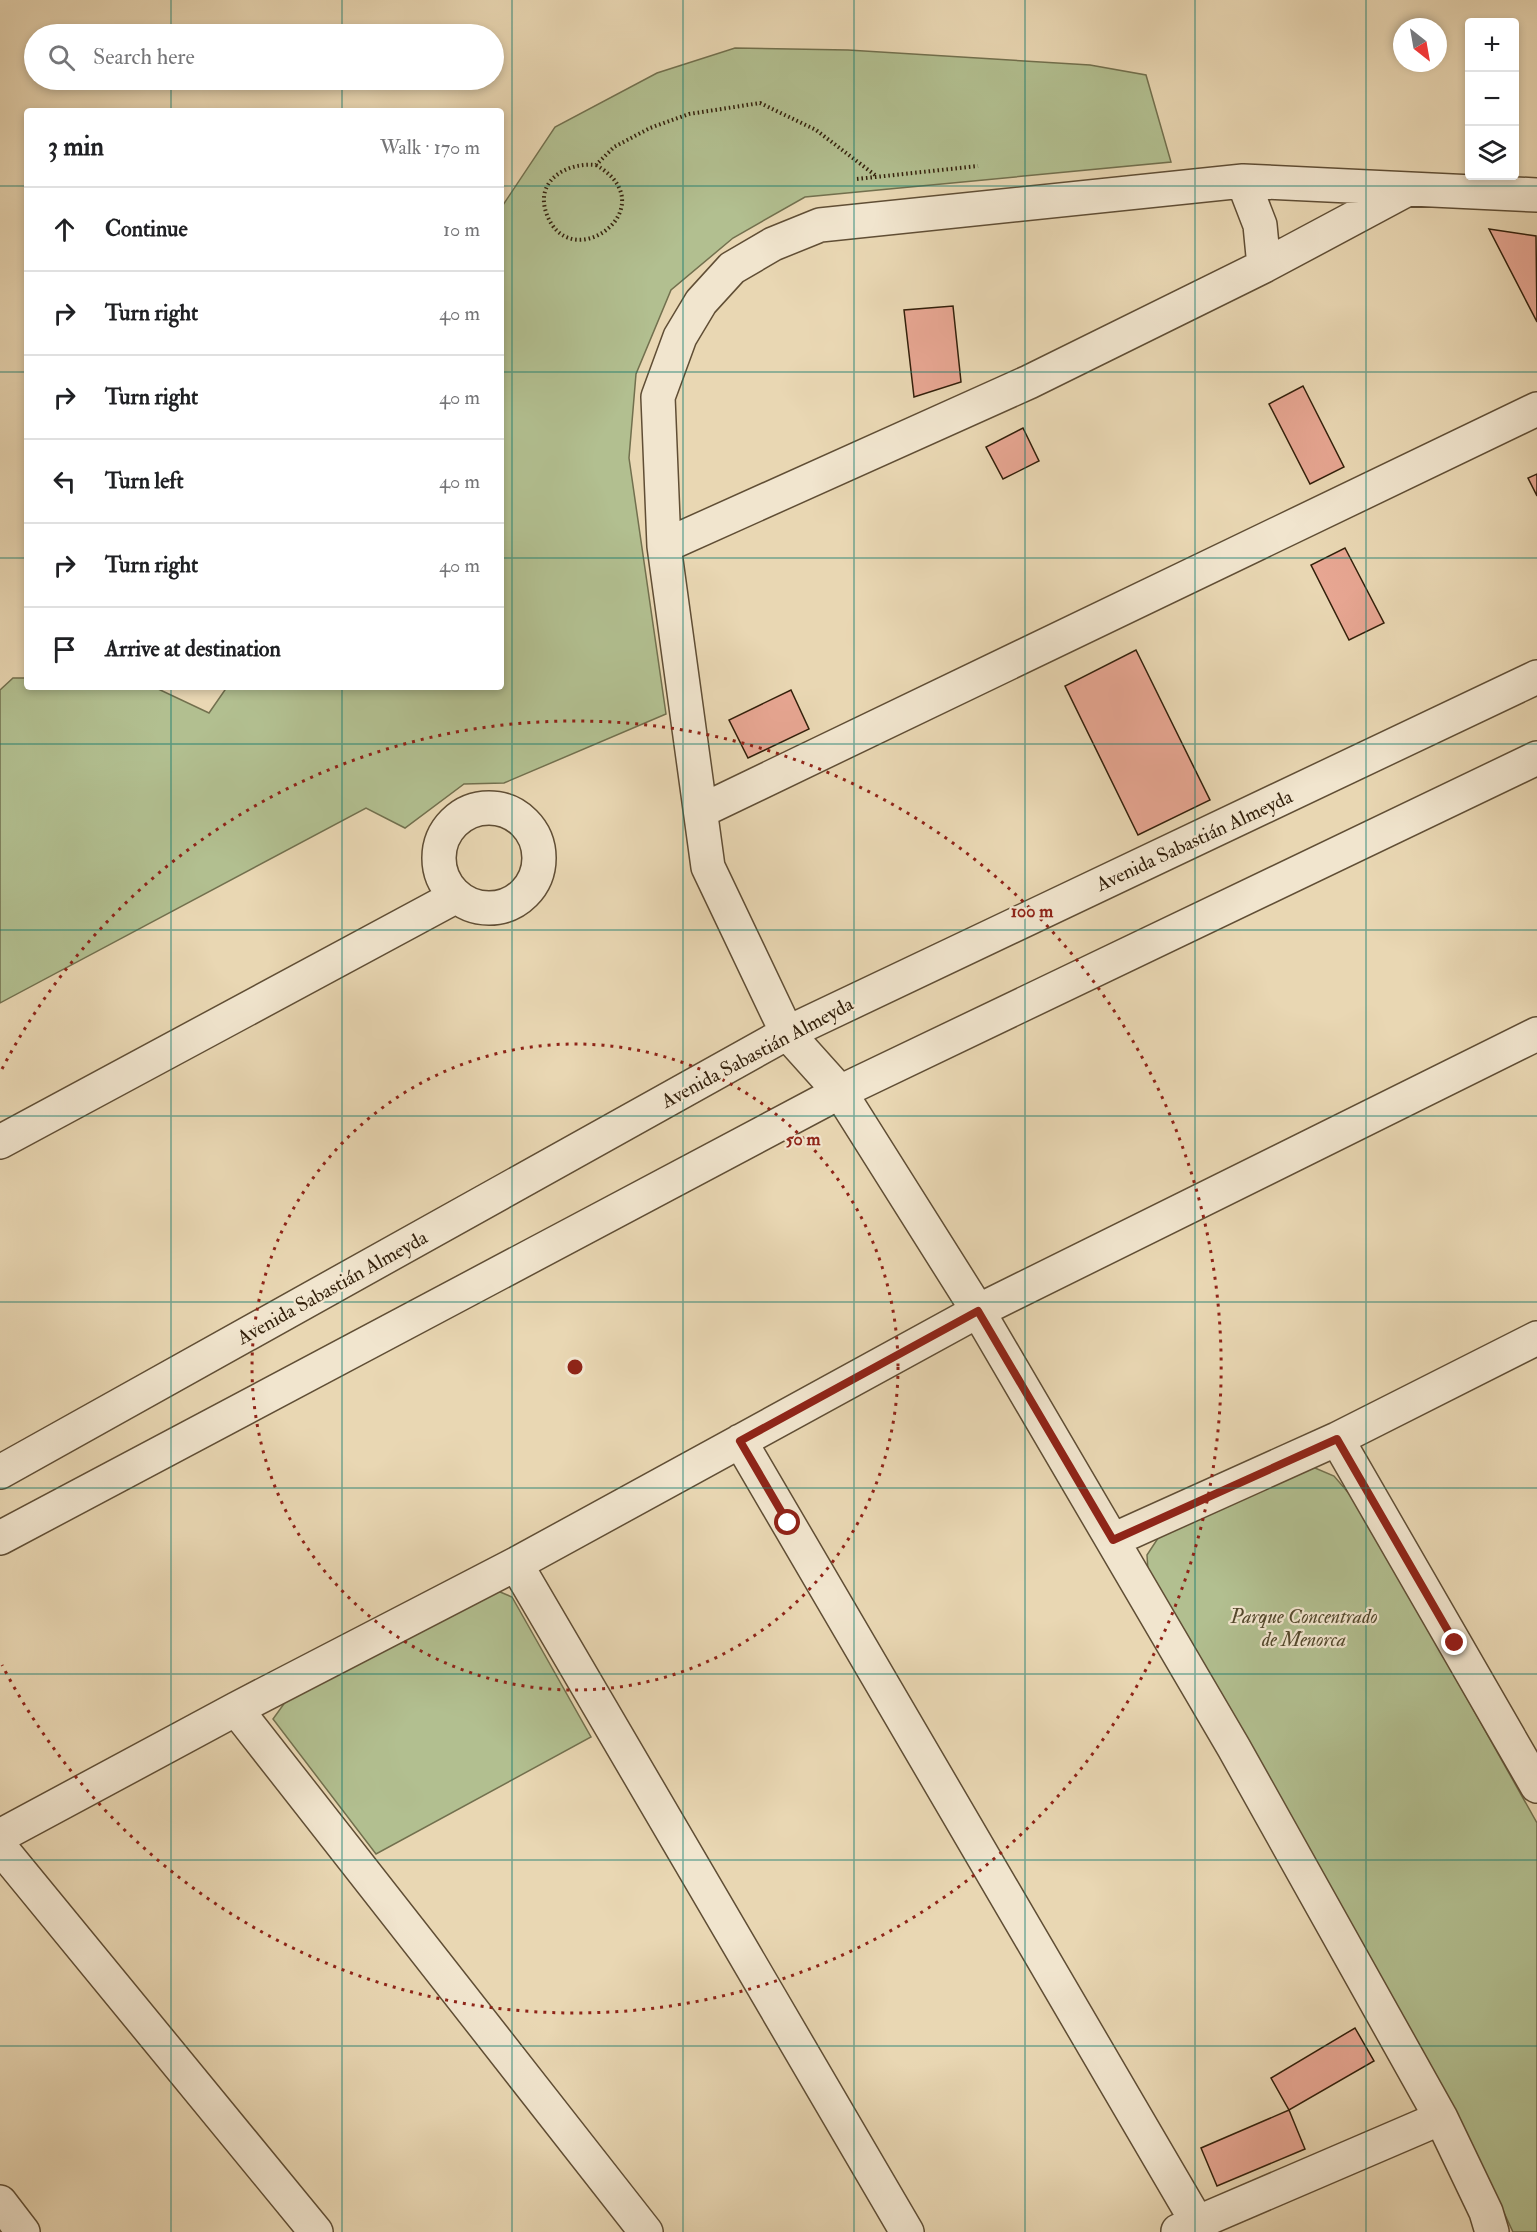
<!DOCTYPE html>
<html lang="en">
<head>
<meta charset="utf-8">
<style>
	:root { --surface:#fff; --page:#f6f6f6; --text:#202124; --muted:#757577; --line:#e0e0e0 }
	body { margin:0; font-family:"IM FELL Double Pica",serif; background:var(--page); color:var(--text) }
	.controls { position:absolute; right:18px; top:18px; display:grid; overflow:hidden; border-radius:6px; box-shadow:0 3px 9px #0003 }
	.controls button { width:54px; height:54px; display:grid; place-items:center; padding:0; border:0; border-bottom:2px solid var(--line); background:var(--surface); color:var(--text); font:30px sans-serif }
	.compass { position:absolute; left:1393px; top:18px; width:54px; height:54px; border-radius:50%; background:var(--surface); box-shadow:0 3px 9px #0003; rotate:149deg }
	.stop { position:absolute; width:18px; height:18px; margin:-14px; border:4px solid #8f2418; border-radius:50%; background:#fff }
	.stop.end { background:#8f2418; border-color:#fff; box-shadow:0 2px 6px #0008 }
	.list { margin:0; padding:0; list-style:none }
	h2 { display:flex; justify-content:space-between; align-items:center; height:78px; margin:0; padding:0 24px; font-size:26px }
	h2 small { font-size:20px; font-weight:400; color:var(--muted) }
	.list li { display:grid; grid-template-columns:39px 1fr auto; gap:18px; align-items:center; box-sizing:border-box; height:84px; padding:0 24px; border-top:2px solid var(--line) }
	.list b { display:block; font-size:22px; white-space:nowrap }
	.list em { font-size:20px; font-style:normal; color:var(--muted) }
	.icon { flex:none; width:33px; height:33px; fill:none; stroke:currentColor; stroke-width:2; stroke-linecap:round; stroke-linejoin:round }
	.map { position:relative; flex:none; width:1537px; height:2232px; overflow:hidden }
	.search { position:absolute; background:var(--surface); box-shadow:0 3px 9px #0003; left:24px; top:24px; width:480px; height:66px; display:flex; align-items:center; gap:15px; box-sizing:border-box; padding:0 21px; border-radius:33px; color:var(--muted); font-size:22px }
	.panel { position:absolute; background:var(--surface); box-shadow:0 3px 9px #0003; left:24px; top:108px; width:480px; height:582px; border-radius:6px }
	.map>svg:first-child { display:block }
	.green { fill:#b2bf90; stroke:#72704e; stroke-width:1.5 }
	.building { fill:#e7a692; stroke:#33200b; stroke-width:1.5 }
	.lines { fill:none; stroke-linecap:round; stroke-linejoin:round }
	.street-casing { stroke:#604e35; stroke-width:36 }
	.path { stroke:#33200b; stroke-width:4; stroke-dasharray:1.5 3; stroke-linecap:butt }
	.street { stroke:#f1e5ce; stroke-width:33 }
	.route { stroke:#8f2418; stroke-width:8 }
	.grid { fill:none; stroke:#0f766e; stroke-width:1.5; stroke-opacity:0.55 }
	.ring { fill:none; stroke:#8f2418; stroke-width:3; stroke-dasharray:3 6 }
	.labels { text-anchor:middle; stroke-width:4.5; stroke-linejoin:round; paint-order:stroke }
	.street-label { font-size:20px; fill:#33200b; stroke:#f1e5ce }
	.park-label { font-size:20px; font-style:italic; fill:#53482c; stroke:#f1e5ce }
	.centre { fill:#8f2418; stroke:#f1e5ce; stroke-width:3 }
	.ring-label { font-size:18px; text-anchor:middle; font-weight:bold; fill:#8f2418; stroke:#f1e5ce; stroke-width:4.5; stroke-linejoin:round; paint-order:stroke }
</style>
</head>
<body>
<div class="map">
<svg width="1537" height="2232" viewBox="0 0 1537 2232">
	<rect width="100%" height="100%" fill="#e9d7b3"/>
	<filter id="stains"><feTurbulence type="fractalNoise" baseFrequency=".00333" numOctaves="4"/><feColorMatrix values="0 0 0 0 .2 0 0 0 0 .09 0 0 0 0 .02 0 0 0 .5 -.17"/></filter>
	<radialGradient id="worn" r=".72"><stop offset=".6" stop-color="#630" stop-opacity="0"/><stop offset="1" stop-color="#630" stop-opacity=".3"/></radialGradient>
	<path class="green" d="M735,48L848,50L1090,65L1146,75L1171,162L805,197L733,238L671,290L636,374L629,458L666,714L504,783L464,784L405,828L366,808L0,1003V690L13,678H27V687H154L209,713L227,687H501V208L555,127L657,73Z
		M1308,1465L1334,1476L1358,1504L1537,1823V2232H1513L1473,2146L1148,1571L1147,1555L1162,1532Z
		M493,1589L512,1597L591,1737L376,1854L273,1719L291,1694Z"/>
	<path class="building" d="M1489,229L1536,236L1537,322Z
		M953,306L961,382L914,397L904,310Z
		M1303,386L1344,467L1310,484L1269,404Z
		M1023,428L1039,461L1003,479L986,447Z
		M1537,474V496L1528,478Z
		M1345,548L1384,623L1349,640L1311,565Z
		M1136,650L1210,800L1138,835L1065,686Z
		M791,690L809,729L748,758L729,720Z
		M1355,2028L1374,2061L1289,2110L1271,2078Z
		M1289,2110L1305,2149L1217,2186L1201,2148Z"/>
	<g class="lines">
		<g class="street-casing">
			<path id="street" d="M1243,181L1260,225L1264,266
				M664,546L1029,382L1264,266L1408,189
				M439 858a50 50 0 1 1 100 0a50 50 0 1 1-100 0Z
				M701,811L1537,409
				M0,1142L455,897
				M1337,1439L1537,1786
				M740,1441L1197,2222
				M0,1472L787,1033L1537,677
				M0,1538L840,1092L1537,758
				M1113,1540L1337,1439L1537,1338
				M516,1564L907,2232
				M236,1709L646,2232
				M0,1836L236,1709L516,1564L978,1311L1537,1034
				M0,1847L316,2232
				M0,2202L23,2232
				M1178,2231L1441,2118
				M1492,2232L1486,2212L1441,2118L1234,1748L978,1311L840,1092L787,1033L708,867L664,546L658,397L680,337L701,302L732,268L773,244L820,225L1243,181L1537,195"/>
		</g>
		<path class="path" d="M596,165C669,207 568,280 546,212C535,179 569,162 596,165L614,147L650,128L689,114L760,103L816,130L875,175
			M857,179L978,166"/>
		<use href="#street" class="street"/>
	</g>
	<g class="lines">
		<path class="route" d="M788,1523L740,1441L978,1311L1113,1540L1337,1439L1455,1643"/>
	</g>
	<path class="grid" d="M171,0V34M342,0V34M512,0V2232M683,0V2232M854,0V2232M1025,0V2232M1195,0V2232M1366,0V2232M171,80V111M342,80V111M0,186H27M501,186H1537M0,372H27M501,372H1537M0,558H27M501,558H1537M171,687V2232M342,687V2232M0,744H1537M0,930H1537M0,1116H1537M0,1302H1537M0,1488H1537M0,1674H1537M0,1860H1537M0,2046H1537"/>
	<g class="ring">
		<circle cx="575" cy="1367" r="323"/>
		<path d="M2 1069A646 646 0 1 1 2 1665"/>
	</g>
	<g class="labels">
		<g class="street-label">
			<text transform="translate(1194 840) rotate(-25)" y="7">Avenida Sabastián Almeyda</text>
			<text transform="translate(757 1052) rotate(-28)" y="7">Avenida Sabastián Almeyda</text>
			<text transform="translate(332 1287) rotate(-29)" y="7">Avenida Sabastián Almeyda</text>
		</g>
		<g class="park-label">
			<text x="1304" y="1623">Parque Concentrado<tspan x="1304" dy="23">de Menorca</tspan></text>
		</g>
	</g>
	<circle cx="575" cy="1367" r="9" class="centre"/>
	<g class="ring-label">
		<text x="1032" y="917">100 m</text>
		<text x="803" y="1145">50 m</text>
	</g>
	<rect width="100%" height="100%" filter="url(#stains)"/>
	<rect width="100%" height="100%" fill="url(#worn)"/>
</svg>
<div class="controls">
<button>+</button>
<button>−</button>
<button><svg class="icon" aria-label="layers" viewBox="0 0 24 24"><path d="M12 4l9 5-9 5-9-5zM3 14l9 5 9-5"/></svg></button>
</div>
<svg class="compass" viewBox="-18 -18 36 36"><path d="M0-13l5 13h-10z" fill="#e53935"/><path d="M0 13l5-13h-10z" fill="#757577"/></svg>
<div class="stop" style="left:788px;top:1523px"></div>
<div class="stop end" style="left:1455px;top:1643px"></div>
<div class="search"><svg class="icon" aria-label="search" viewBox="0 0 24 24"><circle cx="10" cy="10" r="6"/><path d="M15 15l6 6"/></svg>Search here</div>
<section class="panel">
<h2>3 min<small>Walk · 170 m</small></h2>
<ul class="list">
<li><svg class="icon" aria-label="ahead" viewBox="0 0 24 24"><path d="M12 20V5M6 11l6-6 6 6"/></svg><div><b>Continue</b></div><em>10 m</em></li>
<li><svg class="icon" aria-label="right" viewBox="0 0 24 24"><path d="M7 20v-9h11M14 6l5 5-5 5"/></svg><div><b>Turn right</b></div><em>40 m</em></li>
<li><svg class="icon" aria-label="right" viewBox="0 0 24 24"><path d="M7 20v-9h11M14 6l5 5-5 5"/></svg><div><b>Turn right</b></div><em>40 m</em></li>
<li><svg class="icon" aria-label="left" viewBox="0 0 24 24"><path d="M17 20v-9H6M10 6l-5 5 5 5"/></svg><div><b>Turn left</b></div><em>40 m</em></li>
<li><svg class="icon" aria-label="right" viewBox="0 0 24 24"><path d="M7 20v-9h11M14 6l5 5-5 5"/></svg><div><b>Turn right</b></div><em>40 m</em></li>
<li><svg class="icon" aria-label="arrive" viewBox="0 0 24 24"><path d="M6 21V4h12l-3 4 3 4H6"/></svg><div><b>Arrive at destination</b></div></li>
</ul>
</section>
</div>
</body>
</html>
